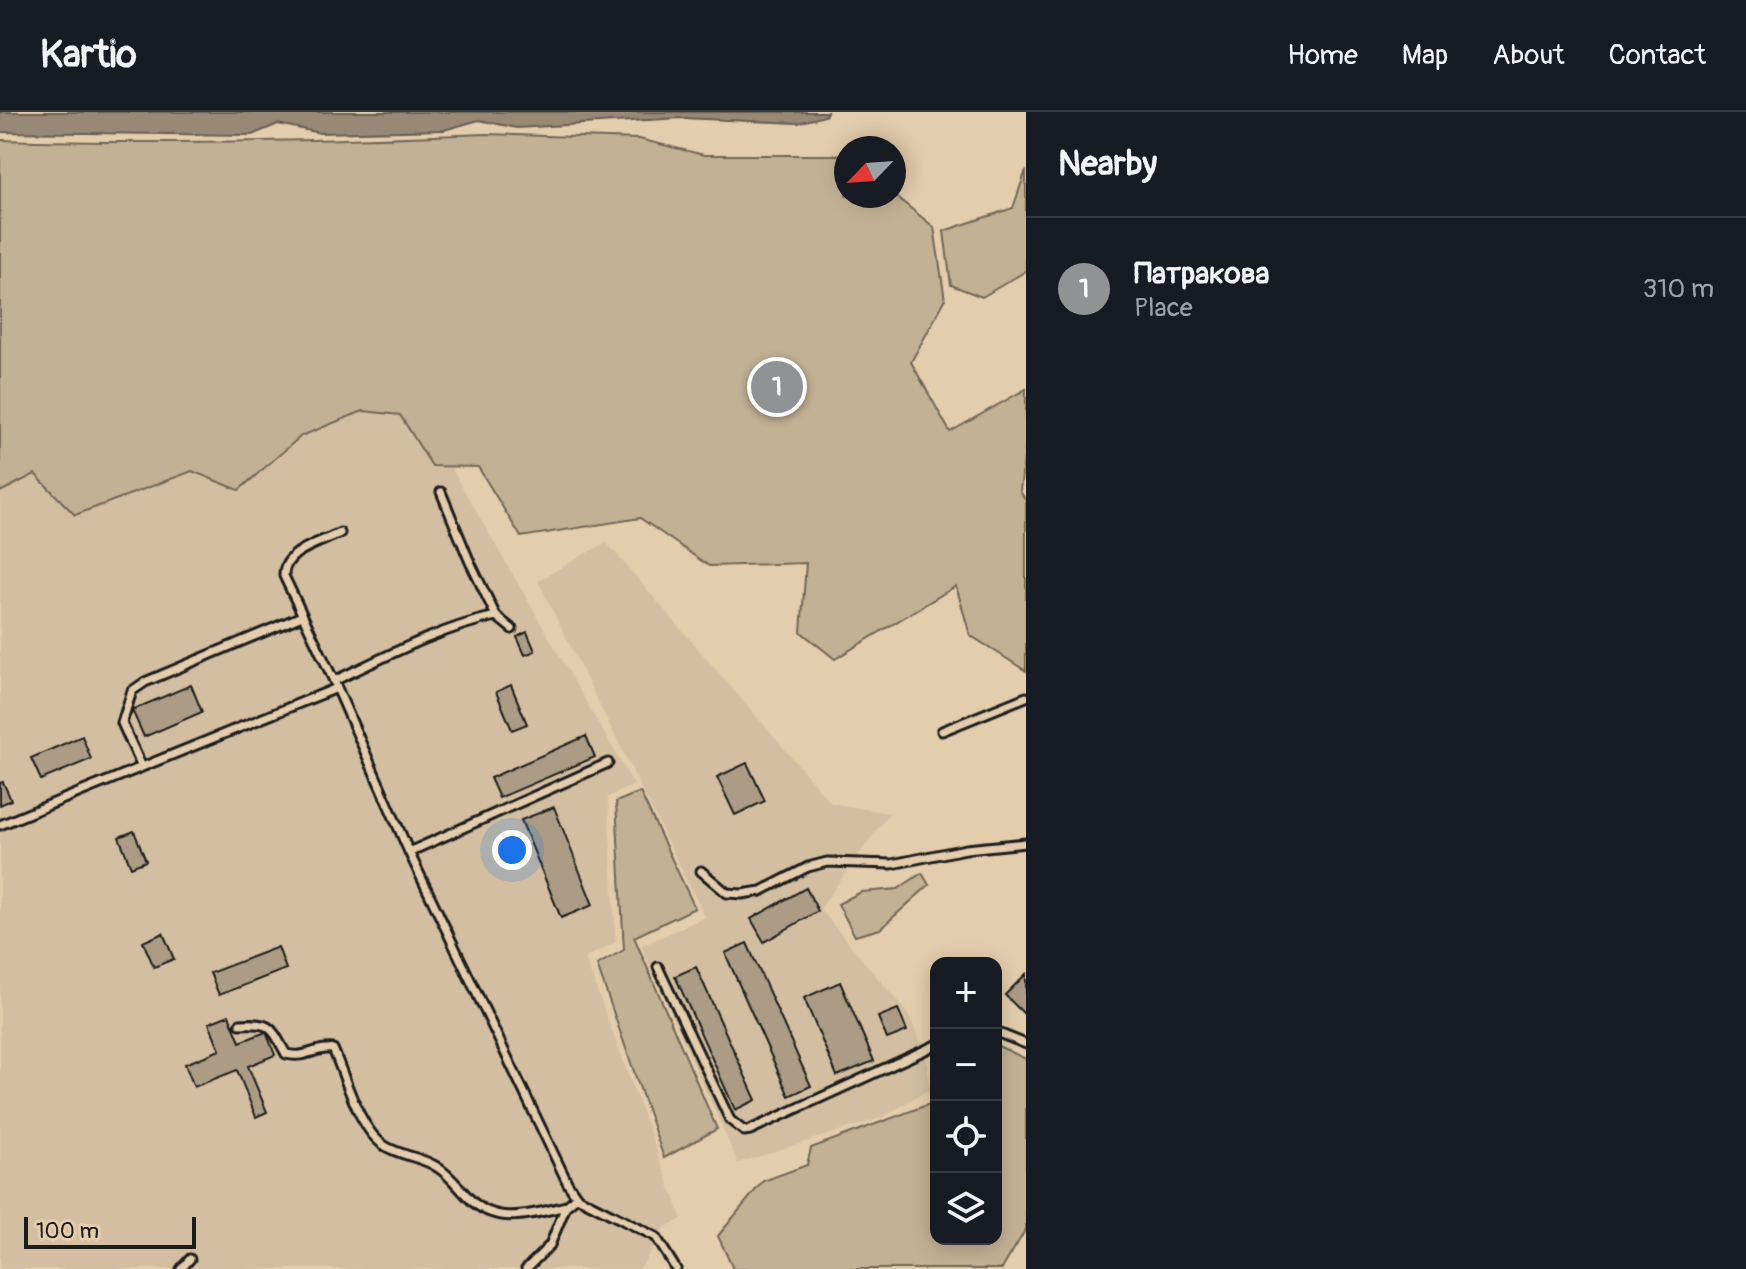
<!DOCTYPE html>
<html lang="en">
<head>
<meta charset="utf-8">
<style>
	:root { --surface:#171b24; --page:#242831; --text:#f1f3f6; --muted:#9ea1a6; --line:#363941; --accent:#919294 }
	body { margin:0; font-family:Pangolin,sans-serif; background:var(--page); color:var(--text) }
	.controls { position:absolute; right:24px; bottom:24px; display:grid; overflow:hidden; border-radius:16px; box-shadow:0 4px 20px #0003 }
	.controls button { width:72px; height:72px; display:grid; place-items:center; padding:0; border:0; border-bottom:2px solid var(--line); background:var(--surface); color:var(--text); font:40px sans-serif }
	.compass { position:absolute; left:834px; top:24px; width:72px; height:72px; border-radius:50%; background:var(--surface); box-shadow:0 4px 20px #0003; rotate:245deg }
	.scale { position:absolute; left:24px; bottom:20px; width:172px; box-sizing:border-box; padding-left:8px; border:4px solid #1c1c1c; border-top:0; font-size:22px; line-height:28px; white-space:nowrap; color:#1c1c1c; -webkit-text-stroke:6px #e4cdad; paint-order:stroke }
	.you { position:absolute; left:512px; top:738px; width:28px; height:28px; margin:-20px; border:6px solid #fff; border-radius:50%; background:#1a73e8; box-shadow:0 0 0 12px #1a73e833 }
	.badge { display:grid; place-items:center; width:52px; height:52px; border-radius:50%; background:var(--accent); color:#fff; font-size:26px; font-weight:700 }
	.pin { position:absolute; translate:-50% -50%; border:4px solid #fff; box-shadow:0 2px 8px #0006 }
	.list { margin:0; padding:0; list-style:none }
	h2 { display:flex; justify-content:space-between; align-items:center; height:104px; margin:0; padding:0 32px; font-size:34px }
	h2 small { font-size:26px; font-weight:400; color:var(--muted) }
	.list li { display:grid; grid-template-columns:52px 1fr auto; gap:24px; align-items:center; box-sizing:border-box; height:144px; padding:0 32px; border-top:2px solid var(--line) }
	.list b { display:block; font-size:30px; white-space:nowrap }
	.list p { margin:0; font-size:26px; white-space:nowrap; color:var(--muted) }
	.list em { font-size:26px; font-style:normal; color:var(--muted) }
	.icon { flex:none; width:44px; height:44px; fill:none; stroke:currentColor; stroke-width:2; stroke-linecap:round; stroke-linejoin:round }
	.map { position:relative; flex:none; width:1026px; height:1157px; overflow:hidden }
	header { display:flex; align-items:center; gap:48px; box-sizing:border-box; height:112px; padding:0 40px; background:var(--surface); border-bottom:2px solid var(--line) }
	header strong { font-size:38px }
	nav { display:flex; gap:44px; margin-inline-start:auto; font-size:28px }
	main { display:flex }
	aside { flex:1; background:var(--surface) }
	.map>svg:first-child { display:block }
	.built { fill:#d3bea1 }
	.green { fill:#c3b195; stroke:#706658; stroke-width:2 }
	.water { fill:#978976; stroke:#665d52; stroke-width:2 }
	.building { fill:#ac9c85; stroke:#1c1c1c; stroke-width:2 }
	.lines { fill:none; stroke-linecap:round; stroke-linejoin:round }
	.lane-casing { stroke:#1c1c1c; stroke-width:13 }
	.lane { stroke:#e4cdad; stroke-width:7 }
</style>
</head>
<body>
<header>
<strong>Kartio</strong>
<nav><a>Home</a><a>Map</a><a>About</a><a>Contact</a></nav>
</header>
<main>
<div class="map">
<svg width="1026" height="1157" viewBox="0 0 1026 1157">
	<rect width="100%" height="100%" fill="#e4cdad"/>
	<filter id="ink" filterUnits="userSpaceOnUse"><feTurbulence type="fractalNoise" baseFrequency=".0125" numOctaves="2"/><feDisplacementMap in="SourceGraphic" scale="16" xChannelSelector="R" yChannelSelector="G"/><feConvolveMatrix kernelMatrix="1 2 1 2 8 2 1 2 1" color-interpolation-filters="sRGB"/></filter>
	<g filter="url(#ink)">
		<path class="built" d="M210,186L423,307L634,673L608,685L616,830L585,846L682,1107L665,1115L640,1157H0V286Z
			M606,430L831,691L889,701L820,797L908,902L926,942L930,977L881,1006L738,1051L641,834L705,805L538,469Z"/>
		<path class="green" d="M485,22L639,27L704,43H845L846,84L894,83L934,115L945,188L911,250L950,320L1026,277V329L1020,379L1026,389V559L970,523L956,474L835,547L801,520L806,451L709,454L640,406L521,425L478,355L432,354L400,303L363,299L301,324L239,378L192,359L75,403L35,362L0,380V28C162,33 323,29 485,22Z
			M1026,58V159L982,185L951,173L944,119L1013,96Z
			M640,680L695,796L634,825L717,1017L664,1046L597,853L624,838L616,690Z
			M922,761L929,773L880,817L855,824L838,792L861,780L898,777Z
			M996,933L1026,947V1117L1002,1157H733L718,1124L763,1069L807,1053L811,1036L930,992L936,984V1127H996Z"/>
		<path class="water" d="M0,0H827L825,4L798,11L681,6L517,16L479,8L444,18L320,21L278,12L252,23L0,20Z"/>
		<path class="building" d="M527,520L535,539L525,543L517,525Z
			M191,573L202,600L144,625L132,598Z
			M511,573L527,612L512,618L496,580Z
			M82,624L91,647L41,668L31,646Z
			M586,624L595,645L499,686L490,666Z
			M747,651L765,689L735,703L717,665Z
			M3,670L11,688L0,693V671Z
			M554,695L593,793L561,806L521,708Z
			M134,719L146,749L131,755L119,725Z
			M806,776L818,799L764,830L751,807Z
			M163,821L174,847L154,855L143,830Z
			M747,831L811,974L789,984L725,841Z
			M278,835L286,857L219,883L210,861Z
			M696,855L756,988L735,998L675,864Z
			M1026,862V904L1005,883Z
			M840,870L874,949L837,964L804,886Z
			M898,897L907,919L887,927L878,905Z
			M229,903L240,930L266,920L275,943L248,954L267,1000L256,1005L237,958L194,975L185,952L220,938L209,911Z"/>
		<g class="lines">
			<g class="lane-casing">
				<path id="lane" d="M441,380L469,448L496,504
					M340,421C320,431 283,439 284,464L334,569L409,740L568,1072L577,1085L656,1125L676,1157
					M302,504L145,570L132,579L122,611L142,655L337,576
					M334,569C385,545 440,516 496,504L512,517
					M942,619L1026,585
					M0,713L142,655
					M409,740L608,651
					M701,759L727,781L742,782L761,779L808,755L827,750L892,752L966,737L1026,731
					M658,855L730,1008L744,1019L750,1018L936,933
					M240,912C272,910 271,915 286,942C306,947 315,935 333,937C345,964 359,1018 385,1034C401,1044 422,1045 437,1055C450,1063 458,1075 468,1085C495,1115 532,1102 566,1094
					M996,920L1026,932
					M181,1157L190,1147
					M526,1157L550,1133L566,1094L577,1085"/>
			</g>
			<use href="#lane" class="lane"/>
		</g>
	</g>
</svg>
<div class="controls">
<button>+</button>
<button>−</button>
<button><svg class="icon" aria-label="locate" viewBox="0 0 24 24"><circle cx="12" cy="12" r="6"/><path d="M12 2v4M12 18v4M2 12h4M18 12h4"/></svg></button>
<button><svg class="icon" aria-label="layers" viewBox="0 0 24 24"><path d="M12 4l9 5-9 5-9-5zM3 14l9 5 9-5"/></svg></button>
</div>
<svg class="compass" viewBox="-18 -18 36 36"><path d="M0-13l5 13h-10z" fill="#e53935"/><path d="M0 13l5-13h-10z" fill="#9ea1a6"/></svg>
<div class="scale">100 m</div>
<div class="you"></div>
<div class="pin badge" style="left:777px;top:275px">1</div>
</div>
<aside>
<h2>Nearby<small></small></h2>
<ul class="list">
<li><span class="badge">1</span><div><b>Патракова</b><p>Place</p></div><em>310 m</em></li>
</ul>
</aside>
</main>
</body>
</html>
